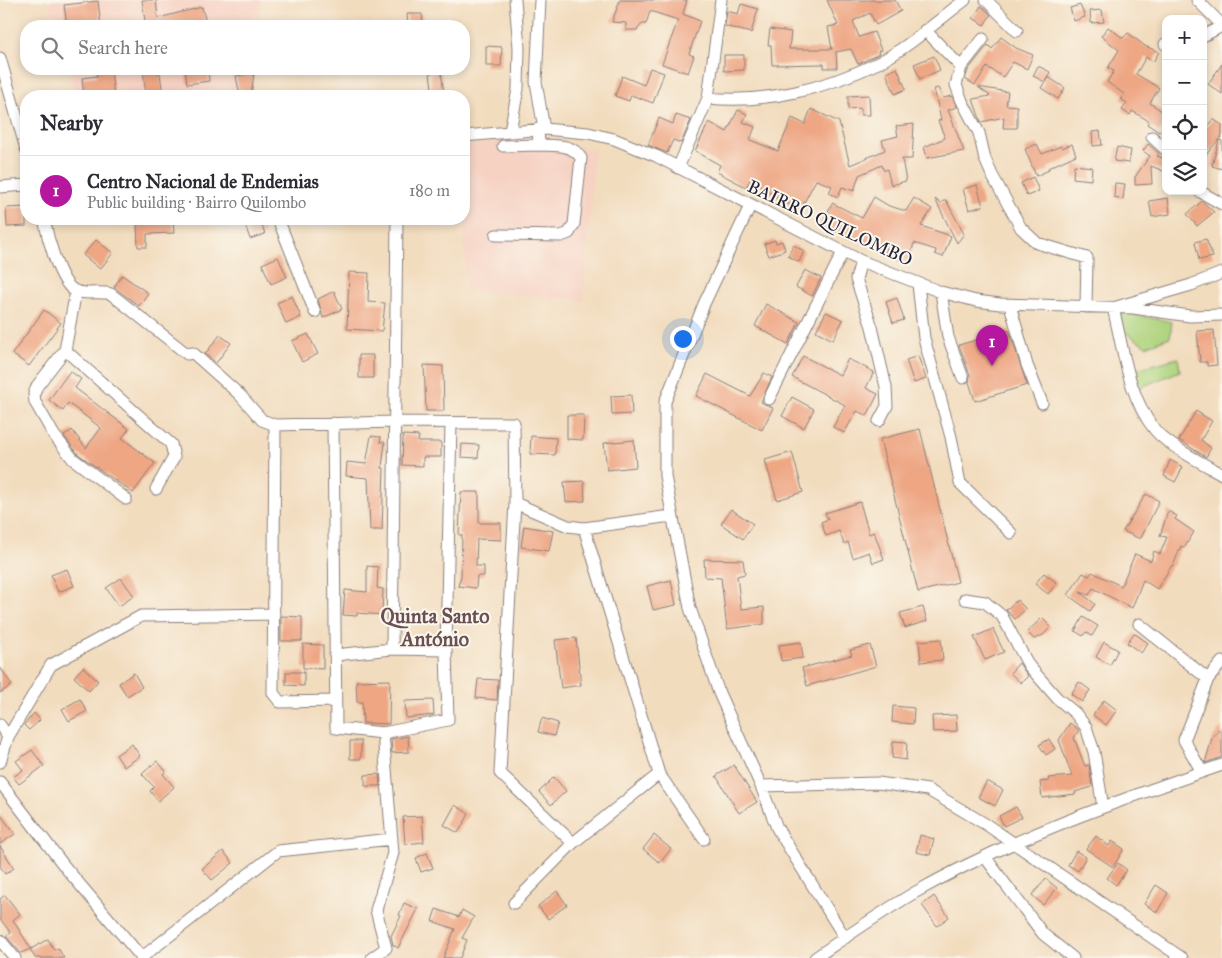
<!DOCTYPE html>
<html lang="en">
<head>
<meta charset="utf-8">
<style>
	:root { --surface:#fff; --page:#f7f7f7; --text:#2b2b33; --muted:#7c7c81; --line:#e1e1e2; --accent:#b5179e }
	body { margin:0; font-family:"IM FELL Great Primer",serif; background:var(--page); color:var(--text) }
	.controls { position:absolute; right:15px; top:15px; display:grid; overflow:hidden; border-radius:10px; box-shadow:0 2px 8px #0003 }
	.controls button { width:45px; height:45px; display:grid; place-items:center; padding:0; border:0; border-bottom:1px solid var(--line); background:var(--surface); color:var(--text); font:25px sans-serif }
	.you { position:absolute; left:682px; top:338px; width:18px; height:18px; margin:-12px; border:4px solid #fff; border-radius:50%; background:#1a73e8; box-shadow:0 0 0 8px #1a73e833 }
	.badge { display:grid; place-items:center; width:32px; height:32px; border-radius:50%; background:var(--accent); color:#fff; font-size:16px; font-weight:700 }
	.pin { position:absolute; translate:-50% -41px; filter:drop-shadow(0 1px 2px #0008) }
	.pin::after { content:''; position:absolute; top:26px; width:18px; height:15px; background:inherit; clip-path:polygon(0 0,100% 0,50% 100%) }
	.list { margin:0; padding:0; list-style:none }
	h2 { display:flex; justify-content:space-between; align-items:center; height:65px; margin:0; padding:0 20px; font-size:21px }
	h2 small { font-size:16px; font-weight:400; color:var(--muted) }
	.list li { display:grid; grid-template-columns:32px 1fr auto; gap:15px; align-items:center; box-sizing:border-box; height:70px; padding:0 20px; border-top:1px solid var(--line) }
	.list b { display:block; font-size:19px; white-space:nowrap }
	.list p { margin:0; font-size:16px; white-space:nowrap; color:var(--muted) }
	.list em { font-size:16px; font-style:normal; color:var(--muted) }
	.icon { flex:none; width:28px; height:28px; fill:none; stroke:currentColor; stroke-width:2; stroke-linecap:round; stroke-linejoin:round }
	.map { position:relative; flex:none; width:1222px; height:958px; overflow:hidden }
	.search { position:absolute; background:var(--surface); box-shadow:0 2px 8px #0003; left:20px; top:20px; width:450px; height:55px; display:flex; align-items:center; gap:12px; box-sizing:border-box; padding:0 18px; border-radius:20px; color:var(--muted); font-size:19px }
	.panel { position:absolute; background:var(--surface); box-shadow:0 2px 8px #0003; left:20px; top:90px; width:450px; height:135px; border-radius:20px }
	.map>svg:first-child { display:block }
	.built { fill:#f6d2c3 }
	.green { fill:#add37c; stroke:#687a5c }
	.building { fill:#eea683 }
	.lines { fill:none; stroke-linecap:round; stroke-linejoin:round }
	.minor-casing { stroke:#8a7f7c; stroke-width:13 }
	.minor { stroke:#fff; stroke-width:11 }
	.labels { text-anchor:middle; stroke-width:4; stroke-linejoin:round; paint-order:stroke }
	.street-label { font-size:18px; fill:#22223b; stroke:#fbf7ec }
	.quarter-label { font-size:20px; font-weight:bold; fill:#695054; stroke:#fbf7ec }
</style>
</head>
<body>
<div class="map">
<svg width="1222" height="958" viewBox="0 0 1222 958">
	<rect width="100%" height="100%" fill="#fbf7ec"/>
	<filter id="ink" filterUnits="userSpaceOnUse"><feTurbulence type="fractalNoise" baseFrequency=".02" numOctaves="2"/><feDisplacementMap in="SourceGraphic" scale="10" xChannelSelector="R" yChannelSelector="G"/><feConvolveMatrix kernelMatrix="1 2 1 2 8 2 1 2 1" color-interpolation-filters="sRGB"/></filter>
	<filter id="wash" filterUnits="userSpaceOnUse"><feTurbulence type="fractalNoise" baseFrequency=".0096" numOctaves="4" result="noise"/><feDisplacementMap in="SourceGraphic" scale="20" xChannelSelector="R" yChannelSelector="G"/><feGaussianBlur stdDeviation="1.12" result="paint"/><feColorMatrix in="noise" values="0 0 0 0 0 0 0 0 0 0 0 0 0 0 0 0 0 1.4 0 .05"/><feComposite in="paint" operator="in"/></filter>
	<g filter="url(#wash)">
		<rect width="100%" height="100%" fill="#f2dcbe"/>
		<path class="built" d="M49,0H261L258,26H56Z
			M68,69H254L251,96H76Z
			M511,139L550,141L594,150L584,300L465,290V147Z"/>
		<path class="green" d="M1120,312L1172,322L1170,337L1146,346L1122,330Z
			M1178,358L1180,371L1139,388L1132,370Z"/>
		<g id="blocks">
			<path class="building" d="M142,0H156L158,18L202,7L207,26H138L137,23L145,21Z
				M620,0H687L683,14L700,21L689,54L694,56L688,73L662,64L678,20L650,11L646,24H642L637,30H626V23L612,22Z
				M827,0H895L901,11L876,25L870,13L853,21L859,37L874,32L881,50L878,51L879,54L858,64L851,49L836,52L837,68H824V64L772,65L771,45H768L770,29L791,32L789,49H832L828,27L838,25Z
				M98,1L101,26H67L64,5Z
				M741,4L758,9L751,33L725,26L727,11L738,14Z
				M1080,5L1085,17L1074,21L1070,8Z
				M981,6L991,15L984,25L973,18Z
				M1102,10L1104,22L1091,23L1090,11Z
				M407,14H422L423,26H408Z
				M1108,27L1123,38L1128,33L1145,46L1159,52L1153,62L1146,57L1136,74L1159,88L1150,103L1166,114V132L1162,129L1159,132L1147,124L1149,121L1132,111L1130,115L1122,110L1127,103L1121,99L1124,94L1107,82L1114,71L1108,68L1119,50L1101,36Z
				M1001,37L1016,48L1033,55L1027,69L1013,62L1003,77L987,67L975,85L965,79L968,70L988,45L992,49Z
				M486,46L502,47L501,66H486Z
				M724,55H744V70L724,71Z
				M934,56L940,70L920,79L914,64Z
				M1222,64V94L1208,84Z
				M1038,66L1050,72L1045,82L1033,76Z
				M650,68L664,73L653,103L631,95L629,101L615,96L622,76L644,85Z
				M897,68L906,89L895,94L886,73Z
				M96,69H111L114,96H84L82,78L97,76Z
				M143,69H156L157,73H160L163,96H146Z
				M185,69H208L209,81L187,84Z
				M441,71L444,93L433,95L430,73Z
				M254,73L251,96H240L236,76Z
				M1048,77L1065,88L1058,99L1041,88Z
				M978,87L1008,92L1006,105L1017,106V128H1003L1004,117L981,122L973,99L990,96Z
				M938,88L943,98L952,96L957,107L948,110L964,151L927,158L924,147L945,138L938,121L941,120L934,89Z
				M869,95L870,115H861V108L848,109V96Z
				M811,109L839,122L850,165L885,150L882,140L898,136L896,126L914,124L912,159H902L906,181L891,185L887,169L884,171L882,165L859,175L854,191L842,187L838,197L829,193L832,186L816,180L800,210L777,198L751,179L746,187L717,172L720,165L695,151L709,122L727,132L738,110L747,114L743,122L755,127L750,140L778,151L792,118L805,124Z
				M676,115L691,120L681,143L673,140L667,153L648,145L659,118L673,124Z
				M1213,119L1222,125V136L1203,158V132Z
				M1100,131L1102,145L1093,146L1092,132Z
				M1219,140L1222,141V169L1212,166Z
				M1037,144L1042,154L1061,146L1062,148L1072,144L1076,155L1048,168L1049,170L1036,176L1025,149Z
				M1148,144L1159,154L1157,156L1166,159V172L1151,166L1152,184L1135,185V177L1150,156L1143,151Z
				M1117,147L1131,150L1129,163L1114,161Z
				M1074,165L1092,167L1091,180L1073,178Z
				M1033,177L1039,191L1027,196L1021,183Z
				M1115,183L1125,184L1123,199L1114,197Z
				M977,185L983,206L969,210L963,189Z
				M874,197L889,206L906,211L914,198L932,209L921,226L951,236L943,257L935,254L936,250L914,243L909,262L885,255L887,248L851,239L822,225L832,203L862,218Z
				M1168,198L1170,214L1152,217L1149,201Z
				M935,199L940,203L946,200L964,234L957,243Z
				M1202,201L1214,212L1197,226L1187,214Z
				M26,207V226L7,227L6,208Z
				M160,219H173L174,233L147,234V247H138L137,224L160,223Z
				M243,219H260L265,234L250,239Z
				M1206,239L1213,257L1199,260L1195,242Z
				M96,240L113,253L100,269L83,255Z
				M775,240L776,243L782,241L785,250L769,256L764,244Z
				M793,245L804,251L799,262L788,256Z
				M278,257L287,277L271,284L262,264Z
				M805,270L821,278L812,296L796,287Z
				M349,272L369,273L368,302L385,303L382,331L347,329Z
				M122,275L148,293L139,306L114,287Z
				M334,291L342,309L323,318L318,299Z
				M292,296L301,317L286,324L277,303Z
				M897,298L904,320L893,323L886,302Z
				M766,304L799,322L788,344L755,326Z
				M44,310L61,323L29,366L12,354Z
				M826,312L843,320L833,340L816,331Z
				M1009,330L1027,385L975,401L969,382L970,375L959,345Z
				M1214,330L1217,365L1207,366V362H1200L1197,331Z
				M308,334L318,354L302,362L292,341Z
				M220,335L231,343L216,363L205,354Z
				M359,355H373V378H359Z
				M803,356L840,375L848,359L874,372L866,388L878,394L867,416L857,411L844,433L833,427L845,405L792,377Z
				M918,356L926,379L914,383L906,360Z
				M424,365L443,366L444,411H426Z
				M70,371L81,379L75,388L129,429L122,438L155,463L133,493L78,454L64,436L72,430L86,448L101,428L68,403L63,411L49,400Z
				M764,373L772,377L761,402L773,408L762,430L696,396L707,374L750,396Z
				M631,395L632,414L612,415L611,396Z
				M792,397L814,409L804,428L782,416Z
				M1196,411L1212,421L1201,440L1211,448L1206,457L1179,440Z
				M567,415H584L583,440L567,439Z
				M920,429L958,582L918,592L880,439Z
				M403,435L419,436L418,442H441V457H423V466L402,465Z
				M371,436L381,437L380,442H385L382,468H384L382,530H370L368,478L346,476L347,462L366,464Z
				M531,436L556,438L555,455L530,454Z
				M634,440L636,467L607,470L604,443Z
				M462,444L479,445L478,458L461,457Z
				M792,452L803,492L777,500L765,460Z
				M1170,460L1183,467L1175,482L1164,476Z
				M584,481L585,501L566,502L564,482Z
				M461,492H479V523H501V540L477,539L476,566H484V576H477L476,588L458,586L461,576L462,535H459Z
				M1146,494L1159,501L1141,538H1138L1123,531Z
				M860,502L869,534L874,532L884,559L873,563L869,552L853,558L848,542L844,544L839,531L826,536L821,522L828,519L825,513Z
				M731,509L753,524L743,539L721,524Z
				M1168,511L1177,516L1175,519L1194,532L1184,548L1181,546L1173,566L1172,565L1157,589L1143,580L1132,608L1093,588L1089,595L1080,592L1095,604L1090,611L1068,595L1083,573L1089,576L1092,572L1121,586L1135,554L1151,561L1154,551L1160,554L1167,537L1160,536Z
				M524,526L553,531L549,551L521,547Z
				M704,559L743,560L745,574L737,576L741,609L764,607V624L727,629L721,578L705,577Z
				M367,566L378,567L377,588L383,589L382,615L357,613V616L343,615L345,590L367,592Z
				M67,569L74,586L58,592L51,575Z
				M1044,573L1057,583L1048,594L1035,584Z
				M121,578L134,596L119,606L106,588Z
				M671,580L676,605L653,610L647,586Z
				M1017,600L1026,609L1015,619L1006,610Z
				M923,607L927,621L905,628L900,613Z
				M281,616L302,617V641H281Z
				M1083,617L1098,626L1092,636L1086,632L1083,636L1075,631Z
				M1042,618L1051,627L1043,635L1034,639L1027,632Z
				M993,629L1004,652L985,660L974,637Z
				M1134,633L1148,643L1141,653L1127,643Z
				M576,638L581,685L561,688L555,640Z
				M941,639L943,660L921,662L919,641Z
				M801,642L803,658L781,661L779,645Z
				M1104,642L1118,650L1110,665L1096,657Z
				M303,644L323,645V669L303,668Z
				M870,645L876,666L807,686L802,668L852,655L850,650Z
				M1019,663L1028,676L1021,683L1010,673Z
				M0,667L12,685L0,693Z
				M83,667L98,681L89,691L74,677Z
				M286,672H304V686L286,685Z
				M134,673L142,687L127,696L119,683Z
				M478,679L498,680L497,700L476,698Z
				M390,680L389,724L363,723L362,702H357L356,681Z
				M1079,682L1090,690L1082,702L1071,694Z
				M80,699L87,711L69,721L62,709Z
				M433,700L434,715L406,718L405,701Z
				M1104,700L1117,710L1106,725L1093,715Z
				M893,706L914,708L913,724L892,722Z
				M34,713L40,720L29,730L24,725Z
				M956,715L957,731L933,732L932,716Z
				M542,718L558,723L554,736L538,732Z
				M1070,723L1079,730L1074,738L1085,766L1089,765L1092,787L1075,792L1076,794L1042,798L1040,782L1049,781L1048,778L1072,776L1059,740Z
				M1222,727V757L1205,763L1212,738Z
				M408,736L409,752L392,753L391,739Z
				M1049,739L1055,749L1046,755L1039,745Z
				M350,741H361V759H350Z
				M893,741L907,742L906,760L892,758Z
				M132,744L140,756L124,767L116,755Z
				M32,750L44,766L19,784L13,777L23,770L16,761Z
				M157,761L166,771L163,774L174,787L158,801L150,791L154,787L142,774Z
				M734,765L757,802L739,813L716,776Z
				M379,774L380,786H365V775Z
				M554,777L566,791L551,805L539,792Z
				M987,781L1003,790L995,806L978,797Z
				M455,805L469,814L458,833L444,825Z
				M1016,807L1022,817L1004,826L999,816Z
				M0,814L15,834L0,844Z
				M422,816L424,842L405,844L403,817Z
				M654,835L671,849L660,863L643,849Z
				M920,835L934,839L930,855L916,852Z
				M1096,836L1109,846L1112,841L1124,849L1113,867L1086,849Z
				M0,846L14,868L5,874L0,866Z
				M223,851L233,863L212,880L202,869Z
				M1076,851L1086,857L1078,871L1068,865Z
				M427,853L433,868L421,872L416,858Z
				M1118,863L1127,870L1116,885L1107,878Z
				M1046,879L1057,888L1043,905L1032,895Z
				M1156,885L1168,893L1157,912L1144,904Z
				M557,891L567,905L548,919L538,906Z
				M5,895L20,914L13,920L31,949L48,939L54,950L58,948L64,958H35L30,949L21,953L6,936L11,933L0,919V899Z
				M934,896L949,917L937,926L922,905Z
				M404,903L418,909L398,948L393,945L391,936L401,916L399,915Z
				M436,909L459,917L462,910L474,917L462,938L467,940L460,958H443L455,929L432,921Z"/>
		</g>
	</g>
	<g filter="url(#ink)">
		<use href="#blocks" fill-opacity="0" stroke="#8a7f7c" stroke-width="1"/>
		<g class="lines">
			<g class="minor-casing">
				<path id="minor" d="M540,0L536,82L544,129
					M986,0L1017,31
					M1197,0L1222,25
					M925,30L961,67
					M1203,36L1222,26
					M983,39L961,67L956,85L962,101L979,133L985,159L992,175L1021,228L1037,243L1087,258L1086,307
					M1165,44H1166
					M0,58L26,149
					M708,98C766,104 826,88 878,63C909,47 937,21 965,0
					M510,131L518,89L519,48L515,0
					M464,136L544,129L588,133L614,139L656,156L861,261L941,292L976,301L1000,304L1133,308L1190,316L1222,315
					M1152,137L1166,150
					M503,146L539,145
					M678,168L708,98L721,0
					M0,187L26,185
					M1199,191L1222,204
					M750,206L704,304L665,402V476L690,608L719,693L761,786L878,783L928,790L987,825L1182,958
					M44,219C47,235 59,283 75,291C85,295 100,291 111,294L187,354L193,353L240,395L262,420L275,425L395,422L514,423L515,503L500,773L573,843
					M278,219L315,312
					M397,219L392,649L446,650
					M496,235L561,236L569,233L574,224L581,158C572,143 555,146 539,145L538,129
					M861,261L856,279L872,327L886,387L887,406L879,421
					M1222,273L1191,285L1113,308C1123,347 1128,397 1155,430C1168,446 1204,464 1222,474
					M918,284L924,338L951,437L960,483L1011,533
					M76,291L65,350L37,386L34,394L35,402L54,435L73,459L126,499
					M941,292L948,337L963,378
					M1010,305L1027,365L1042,403
					M65,350L171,444L174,457L156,489
					M769,399L843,252
					M333,423L336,728L383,733L393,853L376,910L386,948L372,958
					M275,425L273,693L280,702L335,701
					M515,503L568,526L584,528L671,516
					M965,599L985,602L1002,616L1029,666L1057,698L1075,713L1086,727L1094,752L1103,807
					M1139,624L1208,679
					M335,655L392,649
					M0,725L8,737
					M383,733L448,720L446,650L451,423
					M0,762L8,737L51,665L141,616L274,614
					M1202,772L1184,740L1208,679L1222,662
					M659,774L704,839
					M0,782L65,867L142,958
					M761,786L777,828L845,938
					M985,857L1043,934L1073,958
					M514,903L573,843L659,774L584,528
					M0,940L15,958
					M141,958L278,851L392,839
					M815,958C847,936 880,913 914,893C1011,838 1117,801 1222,765"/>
			</g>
			<use href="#minor" class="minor"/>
		</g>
	</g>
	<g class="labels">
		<g class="street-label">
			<text transform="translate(830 223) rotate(25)" y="6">BAIRRO QUILOMBO</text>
		</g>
		<g class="quarter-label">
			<text x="435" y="623">Quinta Santo<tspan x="435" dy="23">António</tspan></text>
		</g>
	</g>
</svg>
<div class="controls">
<button>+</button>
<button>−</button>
<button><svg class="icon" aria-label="locate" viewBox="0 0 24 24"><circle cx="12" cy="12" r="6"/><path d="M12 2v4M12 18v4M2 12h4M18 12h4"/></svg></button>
<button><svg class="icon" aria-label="layers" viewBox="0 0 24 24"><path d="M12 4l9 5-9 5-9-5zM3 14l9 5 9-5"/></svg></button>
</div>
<div class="you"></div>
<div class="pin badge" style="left:992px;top:366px">1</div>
<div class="search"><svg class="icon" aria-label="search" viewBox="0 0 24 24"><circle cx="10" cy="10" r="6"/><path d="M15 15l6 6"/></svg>Search here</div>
<section class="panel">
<h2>Nearby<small></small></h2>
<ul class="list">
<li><span class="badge">1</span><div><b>Centro Nacional de Endemias</b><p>Public building · Bairro Quilombo</p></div><em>180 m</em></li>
</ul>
</section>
</div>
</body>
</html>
